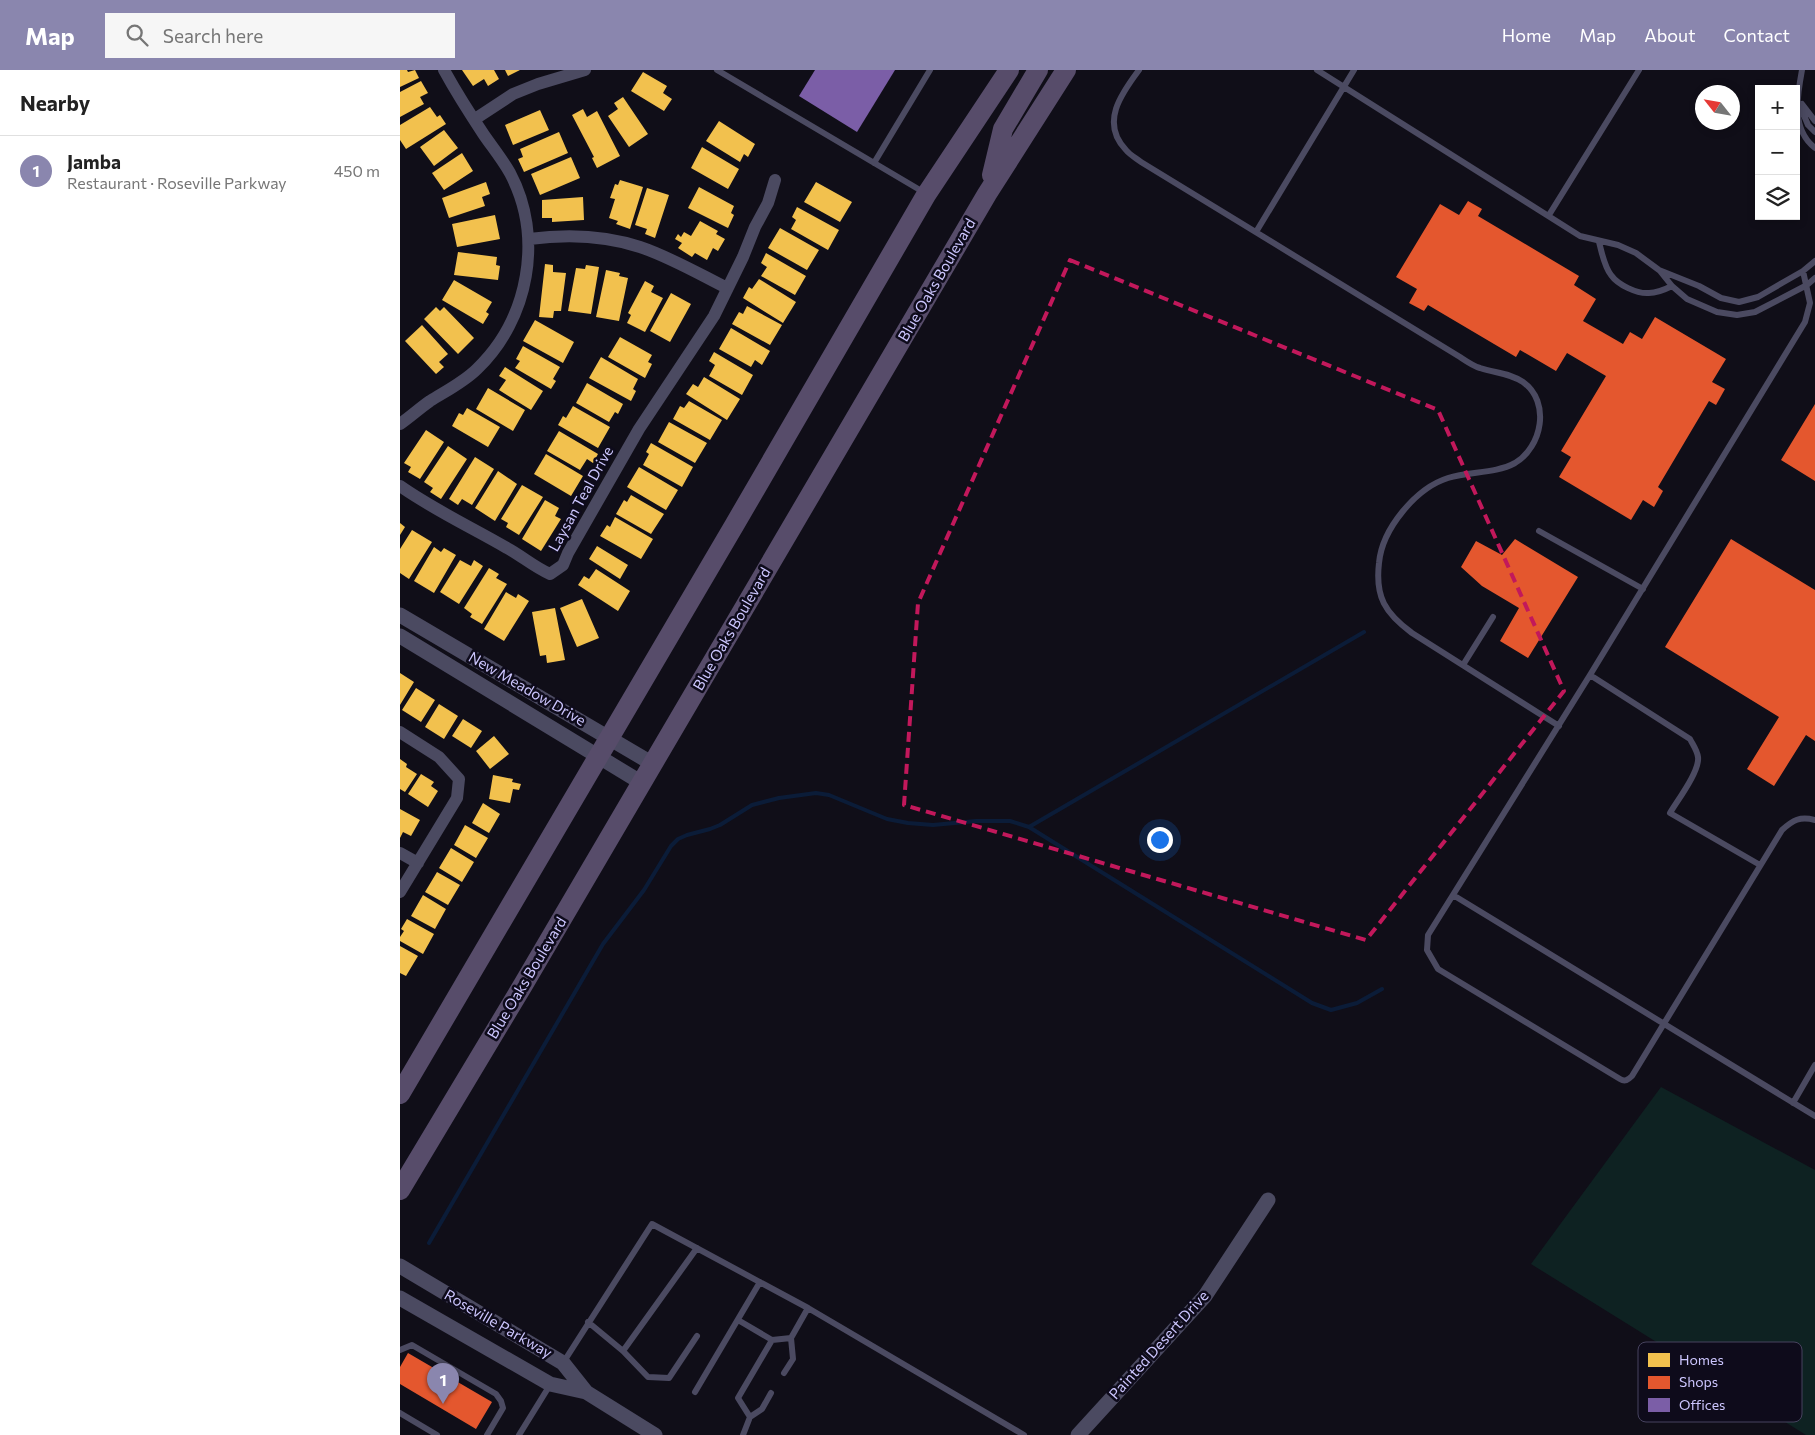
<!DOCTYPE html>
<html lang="en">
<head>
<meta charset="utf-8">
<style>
	:root { --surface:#fff; --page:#f6f6f6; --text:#222; --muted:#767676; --line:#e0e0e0; --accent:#8a86ae }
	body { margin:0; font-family:Commissioner,sans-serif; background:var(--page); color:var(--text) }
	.controls { position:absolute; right:15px; top:15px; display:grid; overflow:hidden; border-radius:0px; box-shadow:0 2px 8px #0003 }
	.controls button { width:45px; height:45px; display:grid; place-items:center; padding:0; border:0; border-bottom:1px solid var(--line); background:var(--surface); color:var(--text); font:25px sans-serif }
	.compass { position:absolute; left:1295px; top:15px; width:45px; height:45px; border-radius:50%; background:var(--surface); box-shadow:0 2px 8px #0003; rotate:301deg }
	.you { position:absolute; left:759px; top:769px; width:18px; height:18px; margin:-12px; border:4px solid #fff; border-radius:50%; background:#1a73e8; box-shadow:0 0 0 8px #1a73e833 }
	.badge { display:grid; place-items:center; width:32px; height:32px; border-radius:50%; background:var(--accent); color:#fff; font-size:16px; font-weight:700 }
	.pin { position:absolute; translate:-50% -41px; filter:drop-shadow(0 1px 2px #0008) }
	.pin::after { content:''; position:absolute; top:26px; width:18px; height:15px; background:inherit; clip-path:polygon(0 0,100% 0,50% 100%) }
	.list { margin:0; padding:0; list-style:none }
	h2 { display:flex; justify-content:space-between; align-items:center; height:65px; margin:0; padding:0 20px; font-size:21px }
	h2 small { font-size:16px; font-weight:400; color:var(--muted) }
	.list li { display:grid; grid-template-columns:32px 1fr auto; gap:15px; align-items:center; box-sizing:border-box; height:70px; padding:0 20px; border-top:1px solid var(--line) }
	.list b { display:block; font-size:19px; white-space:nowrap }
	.list p { margin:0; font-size:16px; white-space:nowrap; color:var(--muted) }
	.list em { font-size:16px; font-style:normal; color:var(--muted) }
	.icon { flex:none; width:28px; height:28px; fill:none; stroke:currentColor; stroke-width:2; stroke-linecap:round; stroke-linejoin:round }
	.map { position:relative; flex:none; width:1415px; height:1365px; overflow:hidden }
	header { display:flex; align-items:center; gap:30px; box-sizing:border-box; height:70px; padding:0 25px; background:var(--accent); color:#fff }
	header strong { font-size:24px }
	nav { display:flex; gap:28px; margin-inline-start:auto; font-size:18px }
	.search { width:350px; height:45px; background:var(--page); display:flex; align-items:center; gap:12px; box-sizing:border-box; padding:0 18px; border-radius:0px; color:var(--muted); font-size:19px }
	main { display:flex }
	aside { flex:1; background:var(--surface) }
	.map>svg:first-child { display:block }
	.green { fill:#0e2222 }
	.homes { fill:#f2c14e }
	.shops { fill:#e4572e }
	.offices { fill:#7b5ea7 }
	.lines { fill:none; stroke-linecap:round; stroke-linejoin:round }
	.stream { stroke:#0b1c38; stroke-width:4 }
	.service { stroke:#4b4a61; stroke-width:6 }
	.minor { stroke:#4b4a61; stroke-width:12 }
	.tertiary { stroke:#4b4a61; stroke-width:15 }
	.primary { stroke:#574c6a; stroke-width:20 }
	.marked { fill:none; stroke:#c2185b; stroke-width:4; stroke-dasharray:10 6; stroke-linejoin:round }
	.labels { text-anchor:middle; stroke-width:5; stroke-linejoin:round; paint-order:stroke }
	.street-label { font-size:15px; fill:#ccc6fe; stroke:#0e0b1b }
	.key { fill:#0e0b1b; stroke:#47435f; stroke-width:1 }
	.key-label { font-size:14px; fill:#ccc6fe }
</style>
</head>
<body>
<header>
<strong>Map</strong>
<div class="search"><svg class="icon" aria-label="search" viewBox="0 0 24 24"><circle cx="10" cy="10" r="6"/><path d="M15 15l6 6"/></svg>Search here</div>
<nav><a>Home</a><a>Map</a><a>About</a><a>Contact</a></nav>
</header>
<main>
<aside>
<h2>Nearby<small></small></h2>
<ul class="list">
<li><span class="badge">1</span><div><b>Jamba</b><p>Restaurant · Roseville Parkway</p></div><em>450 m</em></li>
</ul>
</aside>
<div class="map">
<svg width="1415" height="1365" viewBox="0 0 1415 1365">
	<rect width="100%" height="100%" fill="#100e18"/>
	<path class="green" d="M1261,1017L1415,1100V1365H1406L1131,1194Z"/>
	<path class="homes" d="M0,0H7L8,2L15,0L19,8L0,17Z
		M62,0H94L99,9L88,16L84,9L73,16Z
		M105,0H120L108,6Z
		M243,2L267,16L263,23L272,29L264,41L231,21Z
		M21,11L28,23L20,27L24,34L0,47V22Z
		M223,27L248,64L229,77L208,46L218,39L214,33Z
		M30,37L37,47L40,45L46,54L6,79L0,70V55Z
		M183,39L187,47L197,41L220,86L197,98L192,88L194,87L172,45Z
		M140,40L149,60L113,75L105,55Z
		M319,51L355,74L348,87L344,84L340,92L306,71Z
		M44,60L58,78L34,96L20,77Z
		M159,62L168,83L124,102L118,89L123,87L120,79Z
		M302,77L339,99L328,119L291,98Z
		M62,83L73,101L44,120L32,103Z
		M171,87L180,108L140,125L131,104Z
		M220,110L243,117L230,159L216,154L218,151L209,148L215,129L210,128L215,114L218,115Z
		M86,112L90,124L82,127L85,136L49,148L42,128Z
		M416,112L452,132L440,152L404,132Z
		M299,117L334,136L331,143L334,145L328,158L288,138Z
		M247,118L269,125L255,168L245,164L247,159L235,155Z
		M183,127L184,150L152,152V148H142V130Z
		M397,137L439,160L428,180L391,159L396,150L392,147Z
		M95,145L100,169L57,177L52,154Z
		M300,151L318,161L316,164L325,169L318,181L313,178L307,190L295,183L292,187L278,178L282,173L275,169L278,164L281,167L284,162L291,166Z
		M380,158L419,180L407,200L368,178Z
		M58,182L97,187L96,195L100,196L98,210L54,205Z
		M366,183L406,206L395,225L361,206L367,197L361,193Z
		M145,194L153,195V202L166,203L161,241H154L153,248L139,247Z
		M186,195L199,197L191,244L168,241L176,198L185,199Z
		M206,200L220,203L219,206L228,208L219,251L196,247Z
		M359,209L396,232L383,253L343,228L349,217L352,219Z
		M54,210L92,232L86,242L89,244L83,254L42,230Z
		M245,211L254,216L251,222L263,228L245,262L227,253L231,245L228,243Z
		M271,223L291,234L270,272L250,261Z
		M347,236L382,255L370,275L332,254L339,242L343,244Z
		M36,237L40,241L44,237L74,268L58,284L24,249Z
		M135,250L174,272L163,293L123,271Z
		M22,255L48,284L39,292L44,297L36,304L5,271Z
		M331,258L370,281L362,295L355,290L351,297L319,279Z
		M220,267L252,285L248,292L252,294L245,308L208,287Z
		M123,276L160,297L153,309L156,311L151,319L115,298L120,291L116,289Z
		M314,282L353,305L342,325L309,306L315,295L309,291Z
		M201,287L238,309L233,319L236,321L231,331L189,308Z
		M105,297L143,321L131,340L99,320L106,310L99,306Z
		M304,307L340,329L327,350L286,324L293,314L298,317Z
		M187,313L223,334L218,344L215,342L209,352L176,333Z
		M88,318L125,340L113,361L76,339Z
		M289,331L322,350L310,370L273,349L280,336L284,338Z
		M173,336L210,357L198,378L158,355L163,346L166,348Z
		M67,338L100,357L88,377L52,356L59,343L63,345Z
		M269,352L307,373L295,393L258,372Z
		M26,360L44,372L20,409L8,402L11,397L4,393Z
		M159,361L198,384L193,393L187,389L180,400L147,381Z
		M251,373L293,397L282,417L243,395L249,384L246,382Z
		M48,376L67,389L41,429L30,422L33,418L24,412Z
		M146,384L183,406L171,426L134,404Z
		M75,387L94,399L72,435L62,429L58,435L49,429Z
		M239,397L278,420L266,440L227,417Z
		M98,401L117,414L95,451L75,438Z
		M122,415L143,427L119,465L106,457L108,453L101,449Z
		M231,425L264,444L251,464L216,444L224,430L227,432Z
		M145,430L159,438L155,446L161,449L141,481L122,469Z
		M215,447L253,469L241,489L200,466L207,455L210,457Z
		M0,453L5,457L0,465Z
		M12,460L32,472L9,509L0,503V479Z
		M197,476L228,495L220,509L189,489Z
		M34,477L41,482L44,478L56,485L34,523L14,511Z
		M60,490L71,496L74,490L83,496L59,534L40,522Z
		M89,498L99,504L96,508L107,514L82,554L70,547L72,544L64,538Z
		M196,499L230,521L218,541L178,515L184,506L189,509Z
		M106,522L116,528L118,524L129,531L104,571L84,559Z
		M182,529L199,568L177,577L160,538Z
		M155,538L165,590L147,593L146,585L140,586L132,542Z
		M0,603L14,612L0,635Z
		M16,618L35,630L21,652L2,640Z
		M39,634L58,646L44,669L25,657Z
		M63,649L82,661L71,678L52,666Z
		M94,666L109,684L90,699L76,681Z
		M0,689L7,694L6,697L17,704L5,722L0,719Z
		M21,704L34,712L31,716L38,721L28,737L8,724Z
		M93,705L113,709L112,712L121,714L119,720L113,719L110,733L89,729Z
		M83,733L100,744L89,763L72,753Z
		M0,739L20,750L11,766L3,762L0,768Z
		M65,755L88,768L76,788L54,775Z
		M51,778L74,792L62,812L39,798Z
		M37,802L60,815L48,835L25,822Z
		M23,825L46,839L35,859L11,846Z
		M7,849L34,864L23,884L0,871V867L4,861L1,859Z
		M0,876L18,886L6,906L0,903Z"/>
	<path class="shops" d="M1068,131L1082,139L1078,146L1179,206L1174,215L1196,229L1183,251L1223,274L1230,262L1242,269L1255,247L1326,289L1312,312L1325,319L1316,335L1309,331L1258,417L1263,421L1254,437L1243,430L1231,450L1159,407L1171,387L1161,381L1206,306L1167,283L1156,301L1120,280L1116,287L1028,235L1024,241L1009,233L1017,219L996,207L1040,134L1059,145Z
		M1415,334V411L1381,390Z
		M1115,469L1178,507L1128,588L1100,571L1119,538L1082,516L1061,497L1076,471L1102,485Z
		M1331,469L1415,520V671L1406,665L1374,716L1347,699L1379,647L1265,577Z
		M8,1283L92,1332L76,1359L0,1314V1297Z"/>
	<path class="offices" d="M415,0H495L457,62L399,26Z"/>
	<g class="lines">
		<path class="stream" d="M629,757L964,562
			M29,1173L203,874L244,820L271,776L278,769L287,765L310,759L320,755L352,735L379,728L416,723L429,725L487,749L508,753L533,755L576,751H610L629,757L912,933L931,940L957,933L982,919"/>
		<path class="service" d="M317,0L525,123
			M739,0C721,24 700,53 726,80C730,85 736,88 741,92L1060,287C1066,291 1073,296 1080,298C1095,303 1110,303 1123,312C1151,332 1142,377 1115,393C1095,404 1070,401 1048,408C1016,418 982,459 979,493C975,527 985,543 1012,563L1159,656
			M917,0L1180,166L1218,175L1236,183L1259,200L1299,216L1321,228L1339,232L1358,227L1382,213L1403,201L1415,191
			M1402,0C1397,27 1391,59 1415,78
			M1402,34L1415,51
			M1400,36L1408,55L1415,62
			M474,93L530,0
			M1149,145L1239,0
			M856,162L954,0
			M1199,172C1202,183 1204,196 1211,205C1218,215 1237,224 1249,223C1257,223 1264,220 1272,216
			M1260,201L1272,216L1287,229L1317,242L1337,245L1355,242L1407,215L1415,208
			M1403,201L1410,233L1405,252L1190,605L1028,865L1027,880L1038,899L1220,1009C1225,1012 1228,1010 1232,1006L1382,760C1393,750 1400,746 1415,750
			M1139,461L1243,519
			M1063,595L1093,547
			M1190,605L1290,669C1293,675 1297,680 1298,687C1300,701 1277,731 1270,743L1360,795
			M1053,825L1415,1046
			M1393,1033L1415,995
			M338,1250L372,1270
			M188,1252L223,1281L248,1307L269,1308L297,1266
			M0,1280L12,1275L96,1324L101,1331L103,1338L87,1365
			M223,1281L297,1178
			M163,1293L252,1154L408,1238
			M384,1303L393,1289L391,1268
			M295,1322L360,1212
			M0,1343L37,1365
			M350,1347L338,1328L372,1270L391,1268L408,1238L624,1365
			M119,1365L150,1315
			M343,1365L350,1347L362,1339L371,1323"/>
		<path class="minor" d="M75,49L113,24L138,14L185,0
			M129,169C166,164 204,165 240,177C270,187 299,204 327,218
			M0,354C10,347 20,338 30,331C46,321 64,312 77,299C129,249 144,167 110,103C102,89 93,78 84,65C70,44 56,22 44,0
			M0,416C34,440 71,457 107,478C122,486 134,497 150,504L163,495L168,483L239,359L314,246L343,187L355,157L368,133L375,110
			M0,662L39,687L59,709L57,728L0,822
			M0,783L18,793"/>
		<path class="tertiary" d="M0,545L253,694
			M0,566L242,713
			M0,1196L163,1293L186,1322
			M0,1228L150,1314L186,1322L255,1365
			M678,1365L805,1226L868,1130"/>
		<path class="primary" d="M592,105L603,59L638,0
			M0,1024L335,454L526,125L609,0
			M0,1120L123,915L587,124L666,0"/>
	</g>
	<path class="marked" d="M670,190L1038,340L1164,621L966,870L504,735L518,533Z"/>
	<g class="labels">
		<g class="street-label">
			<text transform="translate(537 210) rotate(-60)" y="5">Blue Oaks Boulevard</text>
			<text transform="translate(181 429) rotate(-61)" y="5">Laysan Teal Drive</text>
			<text transform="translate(332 559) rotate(-60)" y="5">Blue Oaks Boulevard</text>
			<text transform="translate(127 619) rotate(30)" y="5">New Meadow Drive</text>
			<text transform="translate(127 908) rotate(-59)" y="5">Blue Oaks Boulevard</text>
			<text transform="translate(98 1254) rotate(30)" y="5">Roseville Parkway</text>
			<text transform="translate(759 1275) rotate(-48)" y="5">Painted Desert Drive</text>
		</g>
	</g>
	<rect x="1238" y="1272" width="164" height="80" rx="8" class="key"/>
	<rect x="1248" y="1283" width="22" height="14" fill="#f2c14e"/>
	<rect x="1248" y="1306" width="22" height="13" fill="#e4572e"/>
	<rect x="1248" y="1328" width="22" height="14" fill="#7b5ea7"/>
	<g class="key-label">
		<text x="1279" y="1295">Homes</text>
		<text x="1279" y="1317">Shops</text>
		<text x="1279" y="1340">Offices</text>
	</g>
</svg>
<div class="controls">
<button>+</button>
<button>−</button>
<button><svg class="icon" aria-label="layers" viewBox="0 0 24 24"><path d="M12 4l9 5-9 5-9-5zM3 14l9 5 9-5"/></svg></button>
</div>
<svg class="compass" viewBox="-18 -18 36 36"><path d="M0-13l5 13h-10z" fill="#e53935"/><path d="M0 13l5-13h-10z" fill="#767676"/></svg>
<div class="you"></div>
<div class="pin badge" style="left:43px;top:1334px">1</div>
</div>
</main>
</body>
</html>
